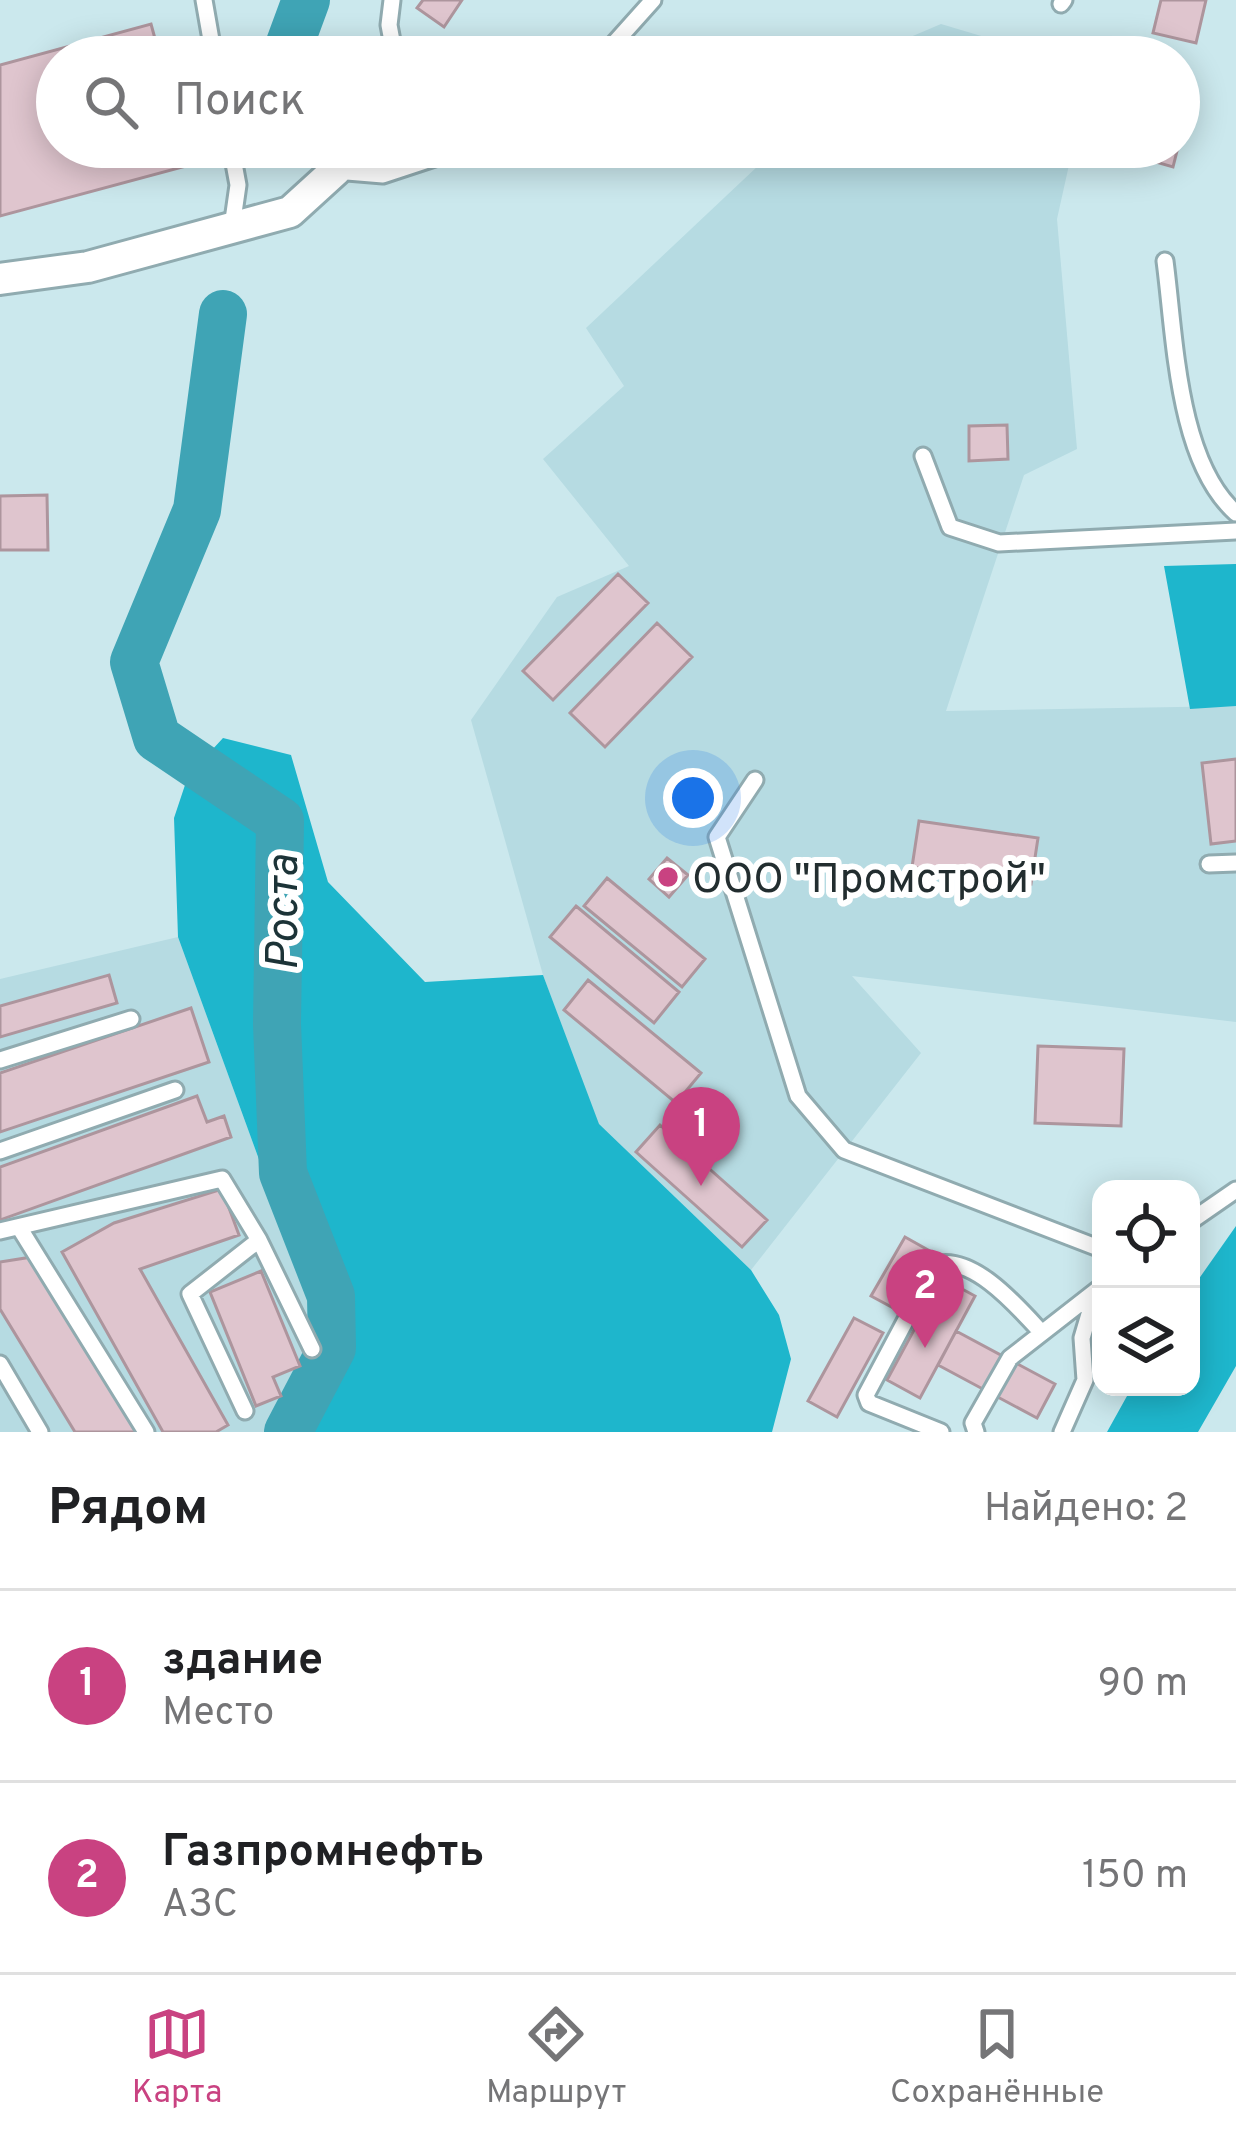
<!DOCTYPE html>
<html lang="ru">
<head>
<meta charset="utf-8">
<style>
	:root { --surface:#fff; --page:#f2f2f2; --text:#202124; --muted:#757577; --line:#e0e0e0; --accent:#c94281 }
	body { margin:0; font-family:Overpass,sans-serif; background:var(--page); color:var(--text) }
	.controls { position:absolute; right:36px; bottom:36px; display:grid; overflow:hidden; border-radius:24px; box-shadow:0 6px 30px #0003 }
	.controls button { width:108px; height:108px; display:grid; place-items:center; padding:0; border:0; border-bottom:3px solid var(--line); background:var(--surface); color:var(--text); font:60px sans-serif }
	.you { position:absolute; left:693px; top:798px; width:42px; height:42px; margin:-30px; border:9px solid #fff; border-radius:50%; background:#1a73e8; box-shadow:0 0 0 18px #1a73e833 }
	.badge { display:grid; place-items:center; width:78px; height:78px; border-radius:50%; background:var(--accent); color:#fff; font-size:39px; font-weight:700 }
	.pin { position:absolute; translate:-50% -99px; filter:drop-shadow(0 3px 6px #0008) }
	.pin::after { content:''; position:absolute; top:63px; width:42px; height:36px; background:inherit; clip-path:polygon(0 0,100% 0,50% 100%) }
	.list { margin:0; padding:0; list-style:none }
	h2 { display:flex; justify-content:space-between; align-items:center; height:156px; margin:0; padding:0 48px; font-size:51px }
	h2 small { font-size:39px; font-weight:400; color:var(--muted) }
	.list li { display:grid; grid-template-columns:78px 1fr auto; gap:36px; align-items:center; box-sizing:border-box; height:192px; padding:0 48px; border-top:3px solid var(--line) }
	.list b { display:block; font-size:45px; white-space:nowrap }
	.list p { margin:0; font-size:39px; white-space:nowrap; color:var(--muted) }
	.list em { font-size:39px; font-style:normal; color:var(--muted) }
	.icon { flex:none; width:66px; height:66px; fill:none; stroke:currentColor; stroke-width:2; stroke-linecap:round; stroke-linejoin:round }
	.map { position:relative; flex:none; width:1236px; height:1432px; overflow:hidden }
	.search { position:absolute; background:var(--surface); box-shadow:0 6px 30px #0003; left:36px; right:36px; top:36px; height:132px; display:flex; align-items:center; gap:30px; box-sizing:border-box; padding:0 42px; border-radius:66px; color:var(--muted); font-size:45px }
	.sheet { height:540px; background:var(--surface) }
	nav { display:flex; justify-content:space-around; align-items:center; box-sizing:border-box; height:168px; border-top:3px solid var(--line); background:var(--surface); font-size:33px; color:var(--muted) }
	nav a { display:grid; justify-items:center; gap:6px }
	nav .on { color:var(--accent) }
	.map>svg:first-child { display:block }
	.built { fill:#b6dbe2 }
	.forest { fill:#1eb6cc }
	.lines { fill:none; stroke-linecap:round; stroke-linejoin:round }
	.river { stroke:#3fa4b5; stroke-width:48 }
	.building { fill:#dfc5ce; stroke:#ad959d; stroke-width:3 }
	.service-casing { stroke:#90abb0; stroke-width:21 }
	.minor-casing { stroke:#90abb0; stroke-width:36 }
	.service { stroke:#fff; stroke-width:15 }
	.minor { stroke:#fff; stroke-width:30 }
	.poi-dot { fill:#c94281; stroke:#fff; stroke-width:4.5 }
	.labels { text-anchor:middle; stroke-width:12; stroke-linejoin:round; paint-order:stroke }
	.poi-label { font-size:42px; fill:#222d2f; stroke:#fff; text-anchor:start }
	.water-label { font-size:45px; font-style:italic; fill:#1c3337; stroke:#fff }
</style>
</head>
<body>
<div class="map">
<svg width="1236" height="1432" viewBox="0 0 1236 1432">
	<rect width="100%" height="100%" fill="#cbe8ed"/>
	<path class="built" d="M941,24L1052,57H882L901,41Z
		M778,147H1073L1057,219L1077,449L1024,475L946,711L1236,706V1022L852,976L921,1053L751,1270L598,1124L543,975L471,720L557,597L629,566L543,459L624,386L586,328Z
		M178,937L325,1341L278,1432H0V979Z"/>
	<path class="forest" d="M1236,564V706L1190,709L1164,566Z
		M223,738L291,755L328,882L425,982L543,975L599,1124L751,1270L779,1315L791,1359L772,1432H278L325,1341L178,937L174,818L188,776Z
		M1236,1226V1366L1198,1432H1107L1132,1387H1191V1290Z"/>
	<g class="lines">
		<path class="river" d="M285,57L306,0
			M223,314L197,510L134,662L157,738L280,821L277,1024L283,1173L331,1296L332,1348L288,1432"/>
	</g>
	<path class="building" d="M423,0H462L444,27L417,8Z
		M1161,0H1206L1196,43L1153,33Z
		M151,24L160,57H57V147H185L190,165L0,216V65Z
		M1179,86L1193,90L1179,144Z
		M1125,147H1178L1173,167L1124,153Z
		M1007,425L1008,459L969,461V426Z
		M47,495L48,550H0V496Z
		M618,574L648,603L553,700L523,671Z
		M657,623L692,657L605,747L570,713Z
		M1236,759V841L1211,844L1202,763Z
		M919,821L1038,838L1031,884L912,867Z
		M667,858L688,875L669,897L649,879Z
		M607,878L705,959L682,987L584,906Z
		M576,906L679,992L654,1023L550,937Z
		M109,975L117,1003L0,1037V1006Z
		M588,980L701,1073L676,1103L564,1010Z
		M191,1008L209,1062L0,1132V1073Z
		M1038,1046L1124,1049L1121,1126L1035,1123Z
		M197,1096L207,1122L224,1116L231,1137L0,1220V1167Z
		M660,1125L767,1220L742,1247L636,1152Z
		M222,1189L239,1235L140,1269L228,1425L216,1432H163L62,1252L114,1223Z
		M905,1237L930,1251L897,1310L871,1296Z
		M32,1257L139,1432H75L0,1309V1262Z
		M261,1271L300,1366L273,1377L281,1396L256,1406L210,1292Z
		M942,1278L975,1296L920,1398L887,1380Z
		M854,1318L883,1333L837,1417L808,1401Z
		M956,1331L1055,1384L1037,1418L938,1365Z"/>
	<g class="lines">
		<g class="service-casing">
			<path id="service" d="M204,0L214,57
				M392,0L389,25L395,57
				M1061,4L1064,0
				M602,57L653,0
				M231,147L238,185L232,227
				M335,171L383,175L468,147
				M1165,261C1175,336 1177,461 1236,513
				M923,456L950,527L999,543L1236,531
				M755,780L717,837L798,1096L844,1150L1101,1249
				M1209,864L1236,863
				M0,1060L131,1019
				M0,1151L175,1090
				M1191,1221L1236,1190
				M19,1227L146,1432
				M0,1231L222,1179L259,1240L190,1294L245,1411
				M259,1240L312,1349
				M0,1364L40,1432
				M941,1432L869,1403L866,1395L935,1265C973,1254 1018,1307 1042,1333
				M976,1432L973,1423L1010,1358L1101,1287
				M1062,1432L1085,1380L1082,1338L1095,1294"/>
		</g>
		<g class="minor-casing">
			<path id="minor" d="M0,279L88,267L290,212L335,171L352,147"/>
		</g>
		<use href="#service" class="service"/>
		<use href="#minor" class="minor"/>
	</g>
	<circle class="poi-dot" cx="668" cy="877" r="12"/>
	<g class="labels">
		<g class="poi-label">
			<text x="692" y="892">ООО "Промстрой"</text>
		</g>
		<g class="water-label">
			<text transform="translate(281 913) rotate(-90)" y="16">Роста</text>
		</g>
	</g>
</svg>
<div class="controls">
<button><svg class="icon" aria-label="locate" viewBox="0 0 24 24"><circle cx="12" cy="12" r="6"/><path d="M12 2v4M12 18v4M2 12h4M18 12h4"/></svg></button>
<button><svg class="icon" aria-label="layers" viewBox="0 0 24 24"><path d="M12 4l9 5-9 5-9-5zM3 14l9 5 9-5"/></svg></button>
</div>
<div class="you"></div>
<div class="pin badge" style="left:701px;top:1186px">1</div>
<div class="pin badge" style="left:925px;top:1348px">2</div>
<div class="search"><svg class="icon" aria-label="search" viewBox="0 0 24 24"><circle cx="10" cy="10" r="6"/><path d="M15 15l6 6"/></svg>Поиск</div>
</div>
<section class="sheet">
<h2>Рядом<small>Найдено: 2</small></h2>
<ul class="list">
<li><span class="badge">1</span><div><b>здание</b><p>Место</p></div><em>90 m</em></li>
<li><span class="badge">2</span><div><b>Газпромнефть</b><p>АЗС</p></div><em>150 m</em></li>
</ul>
</section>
<nav>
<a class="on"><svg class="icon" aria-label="map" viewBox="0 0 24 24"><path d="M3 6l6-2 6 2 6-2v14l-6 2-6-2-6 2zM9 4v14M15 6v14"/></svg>Карта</a>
<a><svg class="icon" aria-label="directions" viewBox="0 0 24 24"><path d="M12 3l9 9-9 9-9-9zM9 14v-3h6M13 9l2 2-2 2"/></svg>Маршрут</a>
<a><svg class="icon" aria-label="saved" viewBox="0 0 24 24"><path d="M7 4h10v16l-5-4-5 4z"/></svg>Сохранённые</a>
</nav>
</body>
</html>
